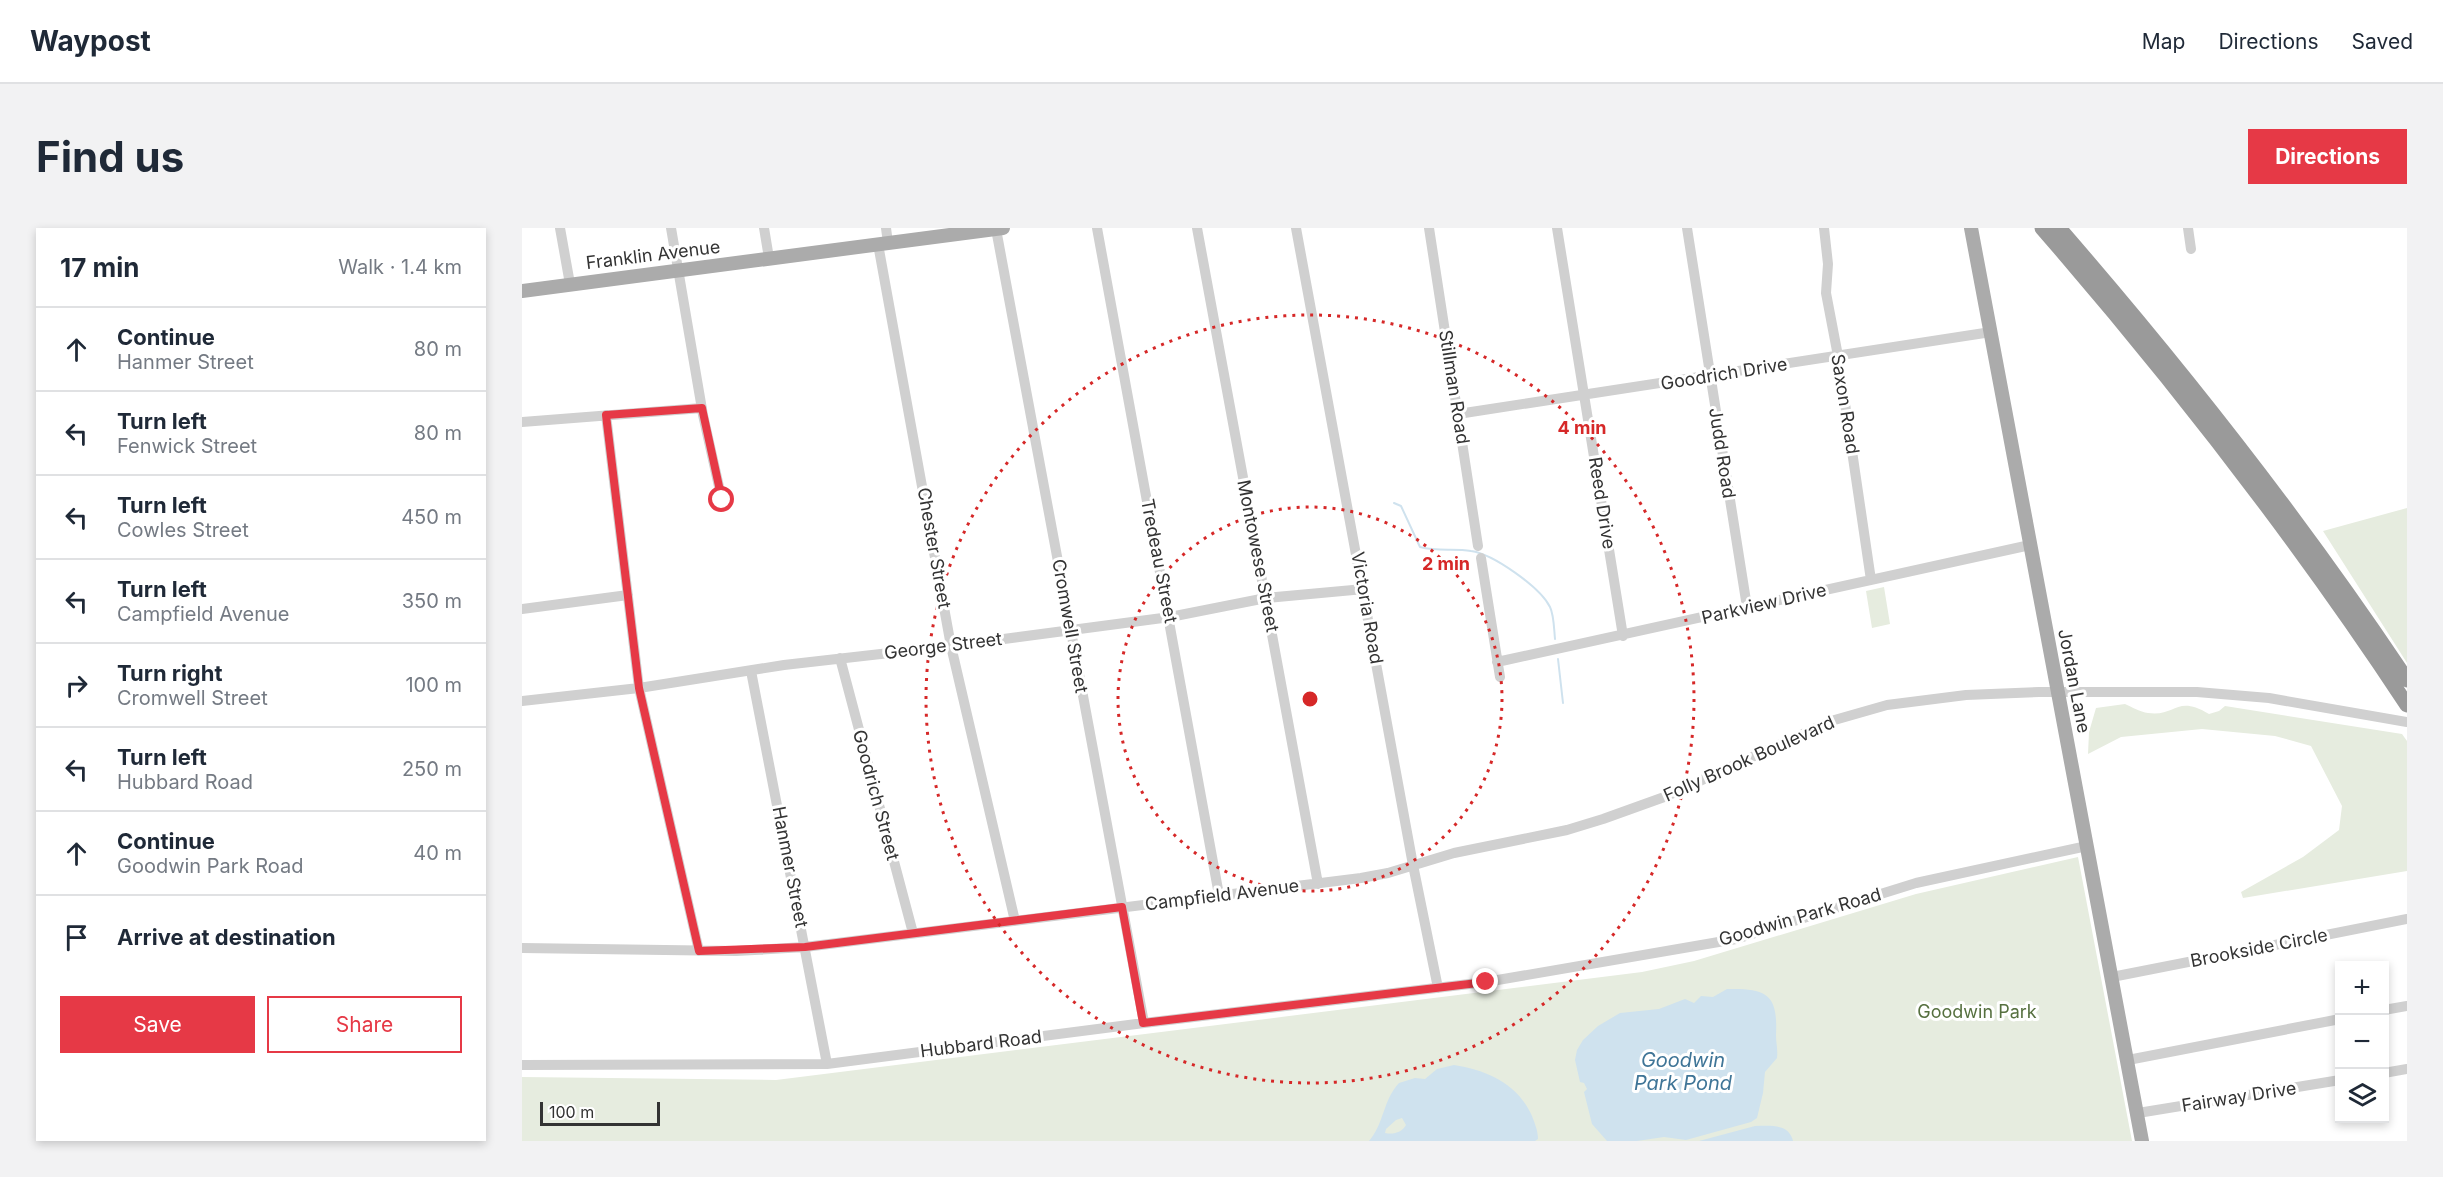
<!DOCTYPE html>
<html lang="en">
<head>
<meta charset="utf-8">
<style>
	:root { --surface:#fff; --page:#f2f2f3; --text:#1f2937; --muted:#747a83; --line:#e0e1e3; --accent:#e63946 }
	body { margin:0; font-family:Inter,sans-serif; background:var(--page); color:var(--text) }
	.controls { position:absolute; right:18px; bottom:18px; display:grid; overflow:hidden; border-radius:0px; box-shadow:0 3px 9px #0003 }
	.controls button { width:54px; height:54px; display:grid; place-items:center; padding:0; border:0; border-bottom:2px solid var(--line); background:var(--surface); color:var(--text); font:30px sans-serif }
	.scale { position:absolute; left:18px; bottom:15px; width:120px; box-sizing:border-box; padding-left:6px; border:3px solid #333; border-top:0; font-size:16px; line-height:21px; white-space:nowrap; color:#333; -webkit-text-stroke:4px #fff; paint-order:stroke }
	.stop { position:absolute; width:18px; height:18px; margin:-14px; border:4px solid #e63946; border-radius:50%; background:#fff }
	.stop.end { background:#e63946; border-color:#fff; box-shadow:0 2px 6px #0008 }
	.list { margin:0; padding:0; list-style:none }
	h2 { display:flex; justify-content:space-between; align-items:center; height:78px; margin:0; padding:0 24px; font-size:26px }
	h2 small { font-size:20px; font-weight:400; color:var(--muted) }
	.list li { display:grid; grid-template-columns:39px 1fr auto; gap:18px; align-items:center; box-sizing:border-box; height:84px; padding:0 24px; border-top:2px solid var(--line) }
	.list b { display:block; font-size:22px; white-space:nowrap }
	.list p { margin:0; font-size:20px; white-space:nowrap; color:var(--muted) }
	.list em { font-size:20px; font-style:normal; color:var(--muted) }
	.actions { display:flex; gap:12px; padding:18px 24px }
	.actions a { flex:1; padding:14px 0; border:2px solid var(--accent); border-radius:0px; text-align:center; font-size:21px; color:var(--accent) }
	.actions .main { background:var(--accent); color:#fff }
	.icon { flex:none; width:33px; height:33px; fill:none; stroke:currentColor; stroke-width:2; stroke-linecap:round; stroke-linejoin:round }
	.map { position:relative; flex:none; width:1885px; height:913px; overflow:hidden; border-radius:0px }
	header { display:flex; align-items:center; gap:36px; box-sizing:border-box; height:84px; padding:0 30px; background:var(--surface); border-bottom:2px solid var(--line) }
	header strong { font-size:28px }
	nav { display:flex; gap:33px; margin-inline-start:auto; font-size:21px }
	.intro { display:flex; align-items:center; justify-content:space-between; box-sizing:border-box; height:144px; padding:0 36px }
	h1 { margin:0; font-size:42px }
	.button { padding:15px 27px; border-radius:0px; background:var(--accent); color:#fff; font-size:21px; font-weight:700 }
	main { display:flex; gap:36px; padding:0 36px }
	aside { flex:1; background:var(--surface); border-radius:0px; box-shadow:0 3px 9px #0003 }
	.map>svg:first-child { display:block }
	.green { fill:#e6ecdf }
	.water { fill:#cfe2ee; fill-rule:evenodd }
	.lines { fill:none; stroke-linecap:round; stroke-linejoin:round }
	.stream { stroke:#cfe2ee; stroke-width:2 }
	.minor { stroke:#d0d0d0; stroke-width:10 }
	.major { stroke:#ababab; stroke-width:14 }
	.highway { stroke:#9a9a9a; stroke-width:15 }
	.route { stroke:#e63946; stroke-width:8 }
	.ring { fill:none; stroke:#d62828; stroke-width:3; stroke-dasharray:3 6 }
	.labels { text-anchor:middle; stroke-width:6; stroke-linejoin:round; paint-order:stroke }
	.street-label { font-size:18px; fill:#333; stroke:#fff }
	.park-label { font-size:18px; fill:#56703f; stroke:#fff }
	.water-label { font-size:20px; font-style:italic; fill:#3f7597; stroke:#fff }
	.centre { fill:#d62828; stroke:#fff; stroke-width:3 }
	.ring-label { font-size:18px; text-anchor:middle; font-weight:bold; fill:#d62828; stroke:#fff; stroke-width:6; stroke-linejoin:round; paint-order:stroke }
</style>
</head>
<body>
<header>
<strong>Waypost</strong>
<nav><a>Map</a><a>Directions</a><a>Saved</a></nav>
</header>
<div class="intro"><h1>Find us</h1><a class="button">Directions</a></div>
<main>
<aside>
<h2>17 min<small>Walk · 1.4 km</small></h2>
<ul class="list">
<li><svg class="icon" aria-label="ahead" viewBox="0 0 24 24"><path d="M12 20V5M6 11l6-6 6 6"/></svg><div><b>Continue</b><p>Hanmer Street</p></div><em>80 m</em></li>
<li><svg class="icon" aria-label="left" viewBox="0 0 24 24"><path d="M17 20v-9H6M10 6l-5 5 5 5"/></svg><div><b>Turn left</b><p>Fenwick Street</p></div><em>80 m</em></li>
<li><svg class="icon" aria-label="left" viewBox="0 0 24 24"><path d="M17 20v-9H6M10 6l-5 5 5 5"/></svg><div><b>Turn left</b><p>Cowles Street</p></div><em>450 m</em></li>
<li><svg class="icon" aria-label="left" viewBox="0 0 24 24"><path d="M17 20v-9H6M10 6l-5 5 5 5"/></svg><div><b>Turn left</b><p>Campfield Avenue</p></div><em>350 m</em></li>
<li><svg class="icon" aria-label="right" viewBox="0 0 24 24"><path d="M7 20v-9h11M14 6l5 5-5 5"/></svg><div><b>Turn right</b><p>Cromwell Street</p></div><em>100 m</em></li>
<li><svg class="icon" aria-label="left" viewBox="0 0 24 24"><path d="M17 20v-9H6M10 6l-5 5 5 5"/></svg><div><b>Turn left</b><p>Hubbard Road</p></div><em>250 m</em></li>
<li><svg class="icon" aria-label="ahead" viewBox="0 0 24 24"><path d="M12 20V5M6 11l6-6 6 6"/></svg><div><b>Continue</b><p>Goodwin Park Road</p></div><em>40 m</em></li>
<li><svg class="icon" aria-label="arrive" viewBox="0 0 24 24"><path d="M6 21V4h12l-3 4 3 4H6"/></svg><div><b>Arrive at destination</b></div></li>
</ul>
<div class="actions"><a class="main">Save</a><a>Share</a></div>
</aside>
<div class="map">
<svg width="1885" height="913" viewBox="0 0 1885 913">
	<rect width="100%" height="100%" fill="#fff"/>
	<path class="green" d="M1885,280V435L1801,303Z
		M1362,359L1368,396L1350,400L1344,363Z
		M1603,476C1610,479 1618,484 1626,485C1654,489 1654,466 1687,486L1697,483L1703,478L1880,506L1885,513V643L1721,670L1719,664L1781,629L1817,602L1820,578L1789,518L1753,508L1680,501L1599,509L1566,526L1567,504L1574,480Z
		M1556,629L1610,913H0V849L254,852L1120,744L1172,733L1394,666Z"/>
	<path class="water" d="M1205,761C1245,760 1256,766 1254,807C1254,815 1256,822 1255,830L1243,844L1241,865L1235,890L1229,894L1164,912L1142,909L1115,913H1085L1070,896L1062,864L1065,861L1062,855L1058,854L1053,832L1055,822L1061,812L1076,798L1098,785L1137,781L1163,771L1172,775L1179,768L1191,769Z
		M932,837C965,842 996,856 1010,888C1013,896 1016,903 1016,911L1013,913H847C862,896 861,872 877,855L893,850L903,851L915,841ZM880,890L884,897C880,904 872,907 863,905L864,901L874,892Z
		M1233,898C1248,898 1267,895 1271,913H1177Z"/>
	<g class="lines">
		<path class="stream" d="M872,275L879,278L898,319C916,324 932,320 949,323C971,326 1018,359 1028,379C1032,387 1032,401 1033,411
			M1036,431L1041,475"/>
		<path class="minor" d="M38,0L48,56
			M149,0L181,187L200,272
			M242,0L247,30
			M364,0L366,15
			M575,0L697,667
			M675,0L796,656
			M774,0L891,637L916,760
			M907,0L956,318
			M1035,0L1101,408
			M1165,0L1225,379
			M1302,0L1306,36L1304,65L1316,128L1349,352
			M1666,0L1669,21
			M474,1L622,795
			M356,16L429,418L493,693
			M936,186L1469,104
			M84,187L117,460L177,723
			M0,194L180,180
			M959,330L978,449
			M0,381L106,367
			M318,430L391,705
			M975,434L1508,317
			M229,443L305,836
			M0,473L117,460L262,437L429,418L648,389L744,370L842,361
			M0,720L214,723L283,719L839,650L866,645L932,625L1045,602L1081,591L1145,568L1309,493L1365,477L1444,467L1517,464H1675L1747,470L1885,494
			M1590,749L1885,691
			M1862,782L1885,778
			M1606,832L1818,791
			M0,837L305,836L622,795L964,754L1214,711L1394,655L1565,618
			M1862,845L1885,841
			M1616,885L1818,852"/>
		<path class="major" d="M1449,0L1620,913
			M0,63L481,0"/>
		<path class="highway" d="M1520,0C1652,152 1774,309 1885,477
			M1537,0C1662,144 1779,293 1885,452"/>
	</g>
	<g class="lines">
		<path class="route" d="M200,272L180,180L84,187L117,460L177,723L283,719L600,679L621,795L964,754"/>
	</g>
	<g class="ring">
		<circle cx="788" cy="471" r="192"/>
		<circle cx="788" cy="471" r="384"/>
	</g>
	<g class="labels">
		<g class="street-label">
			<text transform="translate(131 27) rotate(-7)" y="6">Franklin Avenue</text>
			<text transform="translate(1202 146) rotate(-9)" y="6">Goodrich Drive</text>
			<text transform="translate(932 159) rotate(81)" y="6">Stillman Road</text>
			<text transform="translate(1323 176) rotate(81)" y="6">Saxon Road</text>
			<text transform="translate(1200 225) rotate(81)" y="6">Judd Road</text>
			<text transform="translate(1080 275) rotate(81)" y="6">Reed Drive</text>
			<text transform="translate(412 320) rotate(80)" y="6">Chester Street</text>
			<text transform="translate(736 328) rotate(79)" y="6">Montowese Street</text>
			<text transform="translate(637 333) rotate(79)" y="6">Tredeau Street</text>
			<text transform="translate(1242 376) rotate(-13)" y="6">Parkview Drive</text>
			<text transform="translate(845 380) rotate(80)" y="6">Victoria Road</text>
			<text transform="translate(548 398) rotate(80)" y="6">Cromwell Street</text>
			<text transform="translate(421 418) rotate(-7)" y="6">George Street</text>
			<text transform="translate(1552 453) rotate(79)" y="6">Jordan Lane</text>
			<text transform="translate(1227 531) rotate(-24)" y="6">Folly Brook Boulevard</text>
			<text transform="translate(354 567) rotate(75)" y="6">Goodrich Street</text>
			<text transform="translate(268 639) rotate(79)" y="6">Hanmer Street</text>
			<text transform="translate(700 667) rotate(-7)" y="6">Campfield Avenue</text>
			<text transform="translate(1278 689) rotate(-16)" y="6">Goodwin Park Road</text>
			<text transform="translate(1737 720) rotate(-11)" y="6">Brookside Circle</text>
			<text transform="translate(459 816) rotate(-7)" y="6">Hubbard Road</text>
			<text transform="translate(1717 869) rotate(-9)" y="6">Fairway Drive</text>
		</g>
		<g class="park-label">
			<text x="1455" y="790">Goodwin Park</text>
		</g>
		<g class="water-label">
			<text x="1161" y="839">Goodwin<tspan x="1161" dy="23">Park Pond</tspan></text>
		</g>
	</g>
	<circle cx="788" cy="471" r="9" class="centre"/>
	<g class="ring-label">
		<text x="1060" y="206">4 min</text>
		<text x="924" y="342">2 min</text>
	</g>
</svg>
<div class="controls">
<button>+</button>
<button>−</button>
<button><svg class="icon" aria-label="layers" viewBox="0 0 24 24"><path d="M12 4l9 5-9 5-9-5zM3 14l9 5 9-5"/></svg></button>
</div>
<div class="scale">100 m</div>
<div class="stop" style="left:200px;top:272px"></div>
<div class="stop end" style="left:964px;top:754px"></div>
</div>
</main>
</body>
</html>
